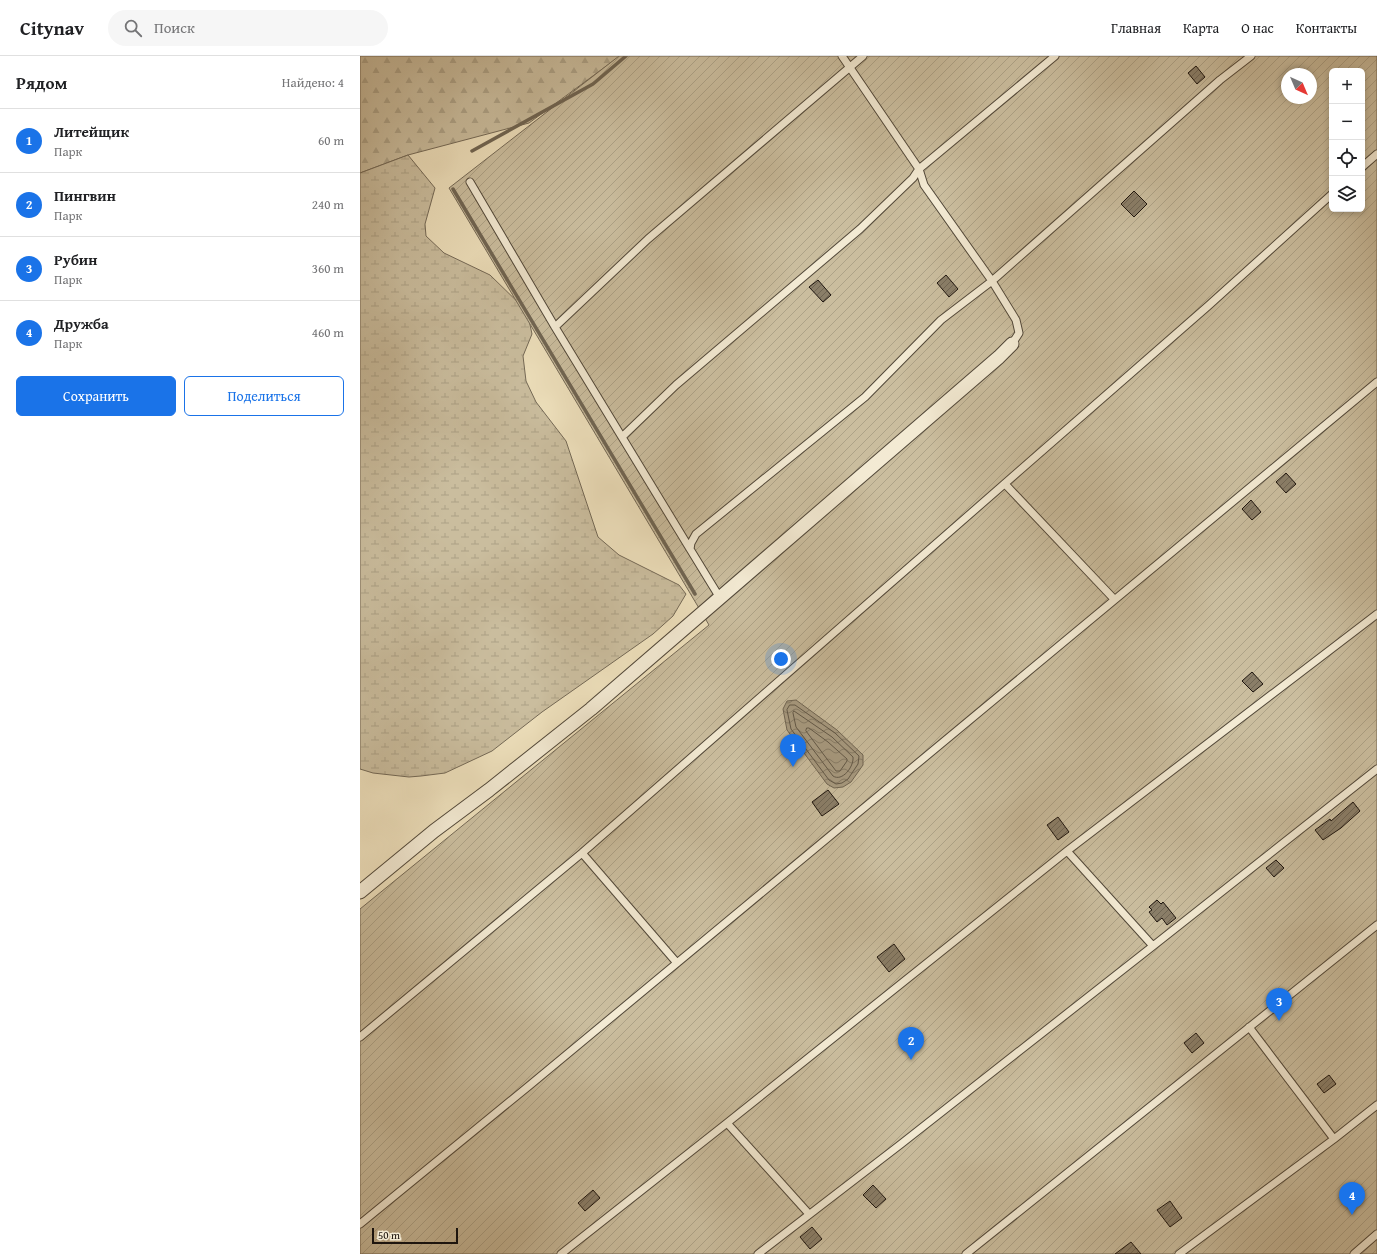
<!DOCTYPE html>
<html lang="ru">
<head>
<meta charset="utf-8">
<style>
	:root { --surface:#fff; --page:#f6f6f6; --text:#202124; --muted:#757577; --line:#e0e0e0; --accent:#1a73e8 }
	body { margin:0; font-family:"Gentium Book Plus",serif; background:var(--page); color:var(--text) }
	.controls { position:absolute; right:12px; top:12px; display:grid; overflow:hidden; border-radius:6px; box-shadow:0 2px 6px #0003 }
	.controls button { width:36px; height:36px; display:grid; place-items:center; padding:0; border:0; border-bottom:1px solid var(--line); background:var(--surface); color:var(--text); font:20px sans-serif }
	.compass { position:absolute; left:921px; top:12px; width:36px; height:36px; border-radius:50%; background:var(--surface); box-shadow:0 2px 6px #0003; rotate:136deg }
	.scale { position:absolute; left:12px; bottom:10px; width:86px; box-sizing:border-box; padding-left:4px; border:2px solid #1e150e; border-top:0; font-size:11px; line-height:14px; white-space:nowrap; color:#1e150e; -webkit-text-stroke:3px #f3ead3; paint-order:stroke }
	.you { position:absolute; left:421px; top:603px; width:14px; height:14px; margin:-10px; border:3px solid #fff; border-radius:50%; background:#1a73e8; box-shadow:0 0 0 6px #1a73e833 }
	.badge { display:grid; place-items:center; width:26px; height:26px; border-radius:50%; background:var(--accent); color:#fff; font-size:13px; font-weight:700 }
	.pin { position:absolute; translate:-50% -33px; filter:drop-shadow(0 1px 2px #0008) }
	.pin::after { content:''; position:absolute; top:21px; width:14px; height:12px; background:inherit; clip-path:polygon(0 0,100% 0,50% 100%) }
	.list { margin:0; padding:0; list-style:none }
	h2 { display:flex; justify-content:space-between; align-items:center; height:52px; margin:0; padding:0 16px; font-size:17px }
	h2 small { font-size:13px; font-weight:400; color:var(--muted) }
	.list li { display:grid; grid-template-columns:26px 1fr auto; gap:12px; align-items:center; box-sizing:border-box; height:64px; padding:0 16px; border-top:1px solid var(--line) }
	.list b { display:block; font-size:15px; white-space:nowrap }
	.list p { margin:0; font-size:13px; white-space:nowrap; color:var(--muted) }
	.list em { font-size:13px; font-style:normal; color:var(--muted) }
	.actions { display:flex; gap:8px; padding:12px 16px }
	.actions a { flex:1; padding:9px 0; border:1px solid var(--accent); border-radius:6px; text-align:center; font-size:14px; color:var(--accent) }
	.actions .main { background:var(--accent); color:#fff }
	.icon { flex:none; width:22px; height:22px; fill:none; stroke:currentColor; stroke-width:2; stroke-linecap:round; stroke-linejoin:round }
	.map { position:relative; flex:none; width:1017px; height:1198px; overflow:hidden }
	header { display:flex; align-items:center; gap:24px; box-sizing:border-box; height:56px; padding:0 20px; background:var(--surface); border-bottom:1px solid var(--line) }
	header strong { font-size:19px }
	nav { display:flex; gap:22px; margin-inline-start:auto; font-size:14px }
	.search { width:280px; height:36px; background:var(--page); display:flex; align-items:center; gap:10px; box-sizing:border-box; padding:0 14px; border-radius:22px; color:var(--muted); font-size:15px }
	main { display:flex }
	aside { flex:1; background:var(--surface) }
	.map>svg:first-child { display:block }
	.forest { fill:url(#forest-firs); stroke:#746956 }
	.wetland { fill:url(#wetland-marsh); stroke:#746956 }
	.garden { fill:url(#garden-furrows); stroke:#746956; fill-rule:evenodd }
	.water { fill:url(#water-waves); stroke:#706552 }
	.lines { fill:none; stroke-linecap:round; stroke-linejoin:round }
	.shore { stroke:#625847; stroke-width:1 }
	.stream { stroke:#706552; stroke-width:3.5 }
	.building { fill:url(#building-hatch); stroke:#1e150e }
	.lane-casing { stroke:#524839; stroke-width:9 }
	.street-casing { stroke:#524839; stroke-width:15 }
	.lane { stroke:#f3ead3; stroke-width:7 }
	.street { stroke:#f3ead3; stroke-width:13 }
</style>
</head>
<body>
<header>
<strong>Citynav</strong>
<div class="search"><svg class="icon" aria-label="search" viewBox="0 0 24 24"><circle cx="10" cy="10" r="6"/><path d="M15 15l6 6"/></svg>Поиск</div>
<nav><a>Главная</a><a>Карта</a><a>О нас</a><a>Контакты</a></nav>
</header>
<main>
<aside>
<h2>Рядом<small>Найдено: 4</small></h2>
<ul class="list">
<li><span class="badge">1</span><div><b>Литейщик</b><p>Парк</p></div><em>60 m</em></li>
<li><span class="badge">2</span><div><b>Пингвин</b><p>Парк</p></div><em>240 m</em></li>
<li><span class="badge">3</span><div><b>Рубин</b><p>Парк</p></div><em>360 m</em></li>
<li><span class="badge">4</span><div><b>Дружба</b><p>Парк</p></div><em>460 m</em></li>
</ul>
<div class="actions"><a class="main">Сохранить</a><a>Поделиться</a></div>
</aside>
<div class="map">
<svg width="1017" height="1198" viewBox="0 0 1017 1198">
	<defs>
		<pattern id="forest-firs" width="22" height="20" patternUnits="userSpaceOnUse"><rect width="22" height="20" fill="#cabd9e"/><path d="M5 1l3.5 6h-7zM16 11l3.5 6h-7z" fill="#ada287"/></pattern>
		<pattern id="wetland-marsh" width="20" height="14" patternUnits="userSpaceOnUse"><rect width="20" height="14" fill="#cabd9e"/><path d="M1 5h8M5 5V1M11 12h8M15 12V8" fill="none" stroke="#ada287"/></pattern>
		<pattern id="garden-furrows" width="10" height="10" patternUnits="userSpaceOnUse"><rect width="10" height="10" fill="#cabd9e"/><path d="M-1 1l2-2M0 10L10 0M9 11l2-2" fill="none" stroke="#ada287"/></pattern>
		<pattern id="water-waves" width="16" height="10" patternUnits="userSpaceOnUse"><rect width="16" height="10" fill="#a79a80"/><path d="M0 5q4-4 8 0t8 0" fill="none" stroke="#877c67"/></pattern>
		<pattern id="building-hatch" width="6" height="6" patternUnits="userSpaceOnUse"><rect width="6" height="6" fill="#8a7e68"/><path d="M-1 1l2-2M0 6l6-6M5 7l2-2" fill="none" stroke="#706654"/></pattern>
	</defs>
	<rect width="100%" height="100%" fill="#eddfbb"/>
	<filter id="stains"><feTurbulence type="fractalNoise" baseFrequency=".005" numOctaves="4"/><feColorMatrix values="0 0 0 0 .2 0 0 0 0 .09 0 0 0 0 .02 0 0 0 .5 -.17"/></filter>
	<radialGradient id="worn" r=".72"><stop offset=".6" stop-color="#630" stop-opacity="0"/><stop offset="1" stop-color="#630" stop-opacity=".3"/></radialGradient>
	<path class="forest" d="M0,0H260L169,67L48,99L0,117Z"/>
	<path class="wetland" d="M48,99L75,132L65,168L66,180L84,197L130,219L167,255L172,278L163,300L166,325L176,346L206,385L238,481L259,499L319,529L326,538L313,560L293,578L182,656L132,695L85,717L61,720L49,721L13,717L0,713V117Z"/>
	<path class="garden" d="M259,0H1017V1198H0V853L349,569L89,132ZM972,15H1002V153H972ZM927,18H951V42H927Z"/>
	<path class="water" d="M436,644L477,674L503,699V709L491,726L483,731L474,732L467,728L427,674L423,653L427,645Z"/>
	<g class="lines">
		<path class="shore" d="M430,649H435L475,677L499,700L498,708L488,723L482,727L476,728L469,724L431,673L427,654Z
			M434,655L472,681L493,701C494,711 482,726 473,720L436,671L433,657Z
			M447,672H449L468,686L487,703V705L480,715H476L446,675Z"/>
		<path class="stream" d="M112,95L233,28L266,0
			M93,133L335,538"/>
	</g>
	<path class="building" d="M836,10L845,21L837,28L828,17Z
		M774,135L787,148L774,161L761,148Z
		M586,219L598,233L589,241L577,227Z
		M458,224L471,239L463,246L449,231Z
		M926,417L936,428L926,437L916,426Z
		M891,444L901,456L892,464L882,453Z
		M892,616L903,628L893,636L882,625Z
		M468,734L479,748L462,760L452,746Z
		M993,746L1000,755L981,772L963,784L955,774L970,763L971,765Z
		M698,761L709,776L698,784L687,769Z
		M916,804L924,812L914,821L906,812Z
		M797,844L801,848L803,846L816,862L807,869L802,862L797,866L789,856L792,854L789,851Z
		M534,888L545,903L529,916L517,901Z
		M836,977L844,987L832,997L824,987Z
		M969,1019L976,1028L964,1037L957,1028Z
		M513,1129L526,1143L516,1152L503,1139Z
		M233,1134L240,1142L225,1155L218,1147Z
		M810,1145L822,1162L810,1171L797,1154Z
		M452,1171L462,1183L450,1193L440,1181Z
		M771,1186L781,1198H755Z"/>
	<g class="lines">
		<g class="lane-casing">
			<path id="lane" d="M482,0L559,113L564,129L632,225L656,264L659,277L652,288
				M1002,111L1017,98
				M110,126L195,271L330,493
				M195,271L288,183L503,0
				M262,381L316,329L500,173L553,122L559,113L570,104L695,0
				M645,428L754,543
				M360,542L330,493L331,487L336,478L505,341L581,264L632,225L860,24L891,0
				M707,795L793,890
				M222,797L317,907
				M889,971L974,1083
				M0,981L222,797L848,250L972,138
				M367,1067L449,1158
				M0,1168L170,1029L1017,326
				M201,1198L367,1067L707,795L1017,558
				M398,1198L541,1088L793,890L1017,713
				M606,1198L1017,869
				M819,1198L974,1083L1017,1049
				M994,1198L1017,1178"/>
		</g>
		<g class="street-casing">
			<path id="street" d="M0,836L74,775L129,734L231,653L639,301L652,288"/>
		</g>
		<use href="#lane" class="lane"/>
		<use href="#street" class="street"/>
	</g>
	<rect width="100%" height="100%" filter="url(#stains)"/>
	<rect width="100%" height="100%" fill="url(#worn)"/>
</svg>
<div class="controls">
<button>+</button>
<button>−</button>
<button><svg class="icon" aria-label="locate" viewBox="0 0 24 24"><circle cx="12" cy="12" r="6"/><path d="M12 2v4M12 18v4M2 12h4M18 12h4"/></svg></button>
<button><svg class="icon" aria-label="layers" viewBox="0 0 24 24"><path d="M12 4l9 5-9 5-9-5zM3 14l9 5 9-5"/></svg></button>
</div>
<svg class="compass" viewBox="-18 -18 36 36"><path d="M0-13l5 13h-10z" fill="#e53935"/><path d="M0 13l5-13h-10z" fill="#757577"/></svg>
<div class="scale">50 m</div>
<div class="you"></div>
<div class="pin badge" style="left:433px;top:711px">1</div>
<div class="pin badge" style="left:551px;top:1004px">2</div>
<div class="pin badge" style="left:919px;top:965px">3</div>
<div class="pin badge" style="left:992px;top:1159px">4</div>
</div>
</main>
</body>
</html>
